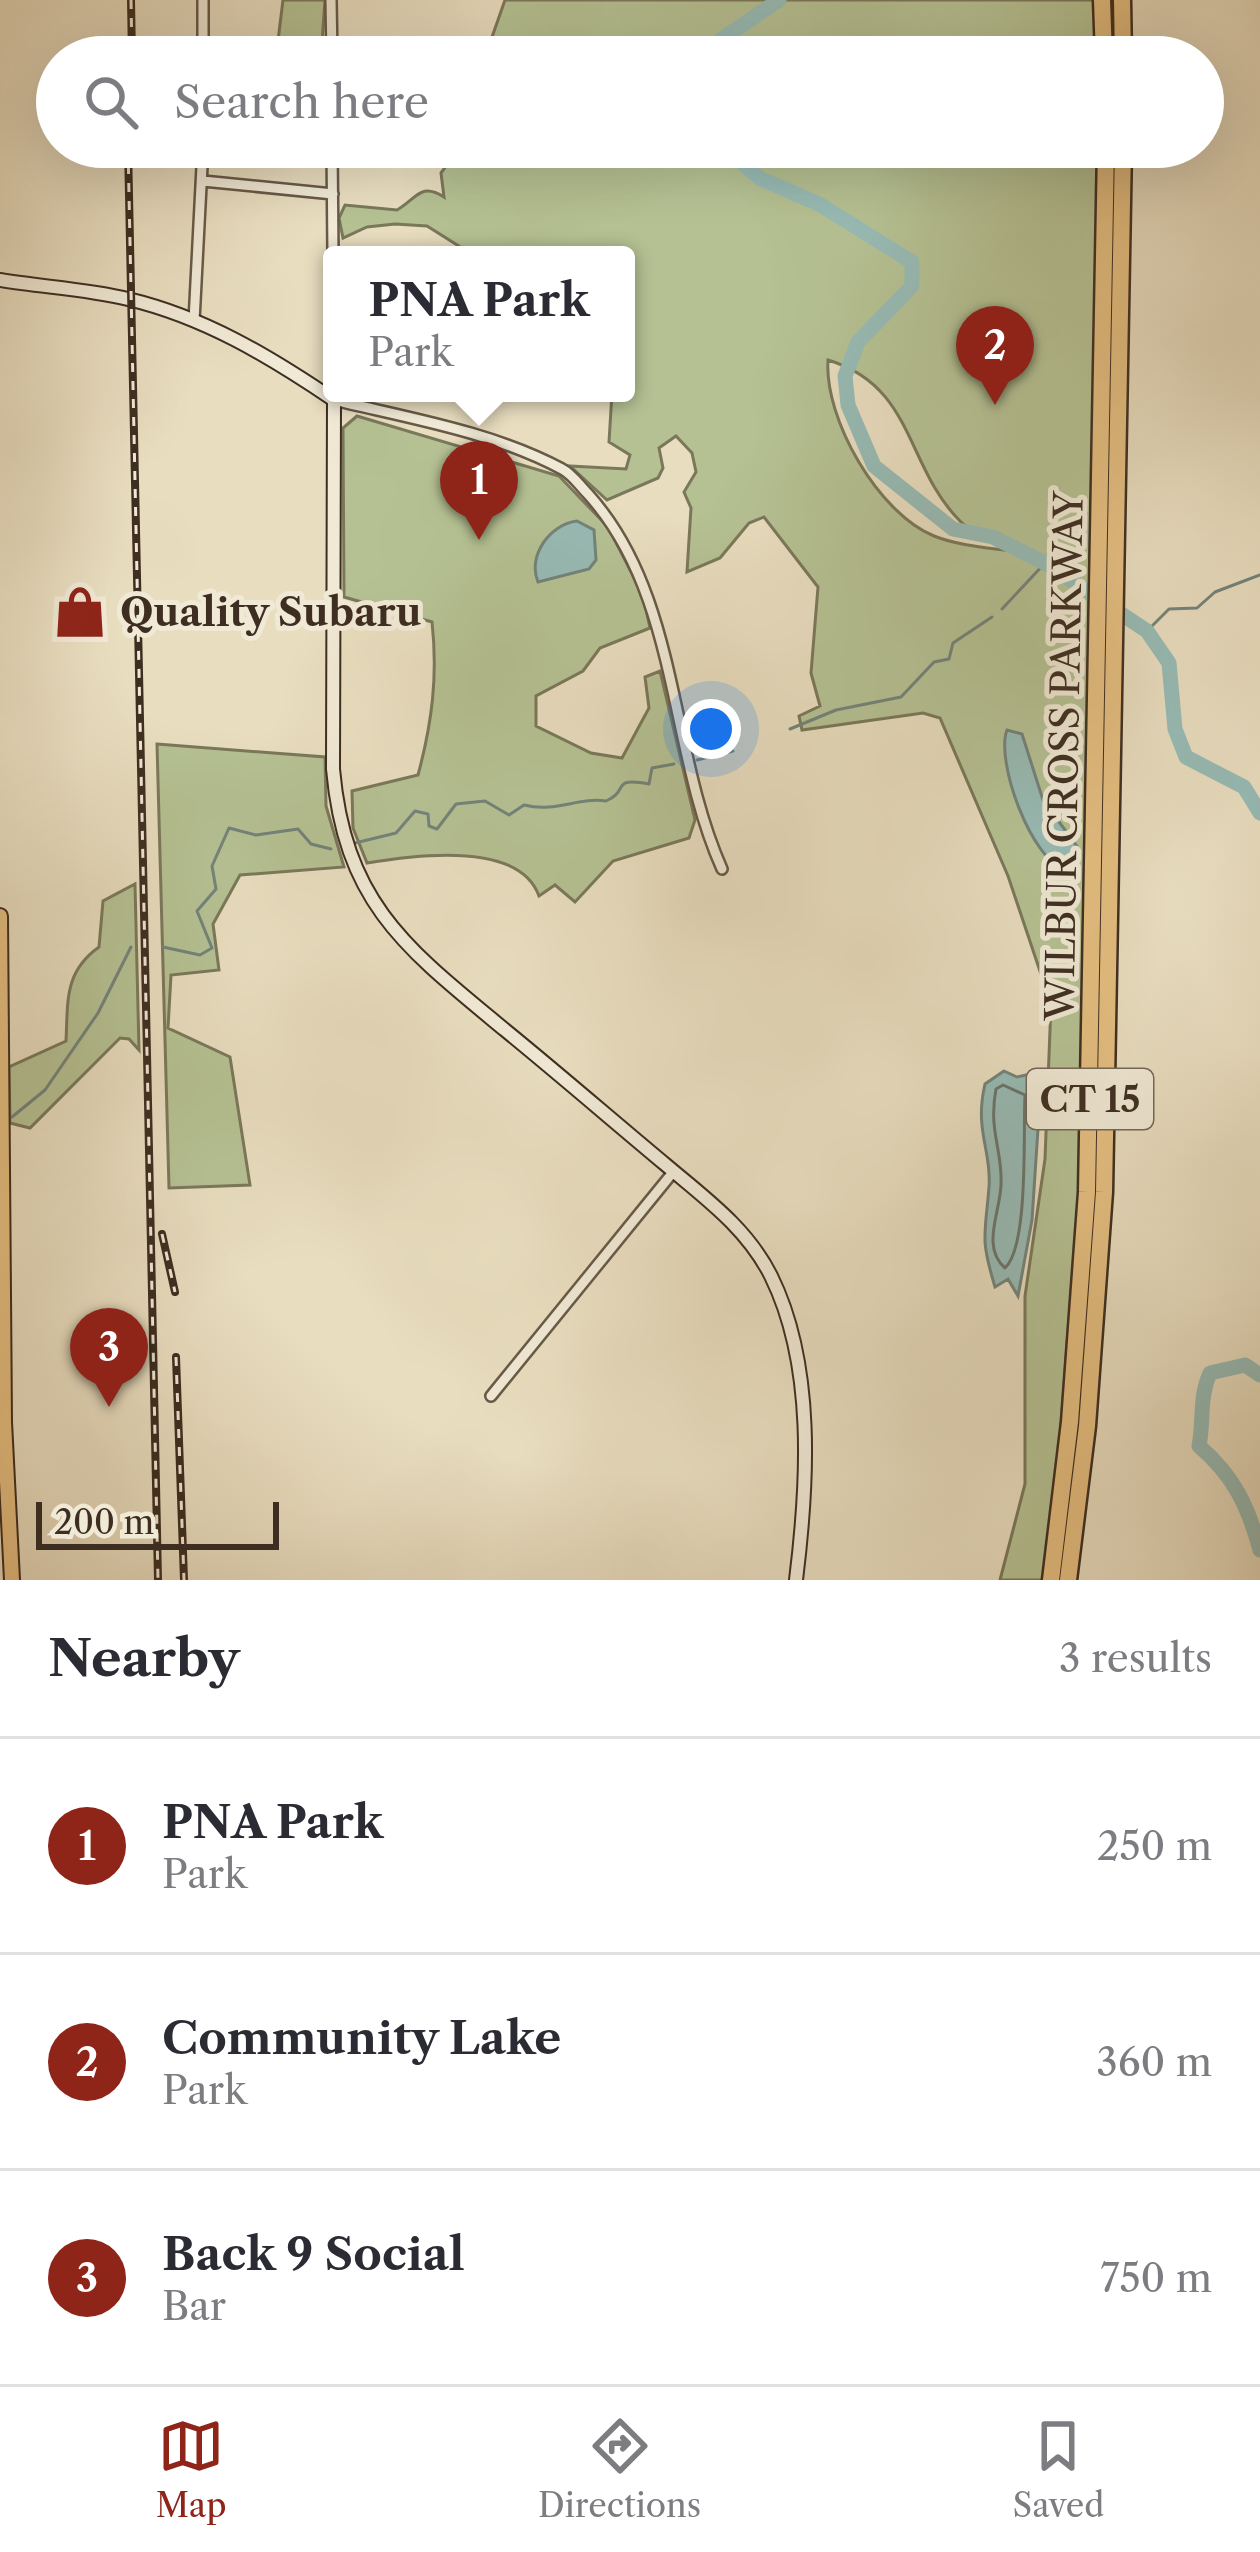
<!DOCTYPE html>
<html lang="en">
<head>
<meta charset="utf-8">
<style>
	:root { --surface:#fff; --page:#f2f2f3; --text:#2b2b33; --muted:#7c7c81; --line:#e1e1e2; --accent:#8f2418 }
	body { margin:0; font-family:"Libre Caslon Text",serif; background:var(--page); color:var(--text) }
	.scale { position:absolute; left:36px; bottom:30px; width:243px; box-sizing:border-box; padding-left:12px; border:6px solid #3e2e21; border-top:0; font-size:33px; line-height:42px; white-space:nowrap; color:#3e2e21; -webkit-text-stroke:9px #f0e9d5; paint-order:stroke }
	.you { position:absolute; left:711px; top:729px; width:42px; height:42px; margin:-30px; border:9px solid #fff; border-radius:50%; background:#1a73e8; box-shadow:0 0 0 18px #1a73e833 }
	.badge { display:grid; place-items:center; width:78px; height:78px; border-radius:50%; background:var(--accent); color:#fff; font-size:39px; font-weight:700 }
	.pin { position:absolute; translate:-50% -99px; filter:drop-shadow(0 3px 6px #0008) }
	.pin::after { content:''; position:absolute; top:63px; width:42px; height:36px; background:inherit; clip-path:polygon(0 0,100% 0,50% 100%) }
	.popup { position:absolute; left:323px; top:246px; width:312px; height:156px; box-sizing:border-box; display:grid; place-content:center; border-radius:12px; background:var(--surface); filter:drop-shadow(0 3px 9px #0005); font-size:39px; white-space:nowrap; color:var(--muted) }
	.popup b { font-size:45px; color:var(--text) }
	.popup::after { content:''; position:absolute; left:50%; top:100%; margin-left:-24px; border:24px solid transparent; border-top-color:var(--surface) }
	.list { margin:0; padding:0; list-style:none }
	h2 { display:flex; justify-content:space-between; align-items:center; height:156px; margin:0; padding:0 48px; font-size:51px }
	h2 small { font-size:39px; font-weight:400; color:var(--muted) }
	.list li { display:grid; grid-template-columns:78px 1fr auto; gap:36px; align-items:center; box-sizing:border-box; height:216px; padding:0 48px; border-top:3px solid var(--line) }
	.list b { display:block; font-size:45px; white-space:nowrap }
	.list p { margin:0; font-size:39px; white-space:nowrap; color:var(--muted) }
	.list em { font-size:39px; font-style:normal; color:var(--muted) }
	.icon { flex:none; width:66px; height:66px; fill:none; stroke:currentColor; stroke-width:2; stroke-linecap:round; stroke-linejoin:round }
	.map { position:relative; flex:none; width:1260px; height:1580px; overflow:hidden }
	.search { position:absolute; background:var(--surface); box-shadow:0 12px 48px #0002; left:36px; right:36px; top:36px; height:132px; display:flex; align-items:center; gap:30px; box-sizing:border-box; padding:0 42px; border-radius:66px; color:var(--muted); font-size:45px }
	.sheet { height:804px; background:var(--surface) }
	nav { display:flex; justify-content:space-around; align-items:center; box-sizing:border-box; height:168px; border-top:3px solid var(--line); background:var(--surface); font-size:33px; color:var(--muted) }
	nav a { display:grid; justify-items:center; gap:6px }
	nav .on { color:var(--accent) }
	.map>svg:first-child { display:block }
	.green { fill:#b5c193; stroke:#7a785a; stroke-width:3; fill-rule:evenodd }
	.water { fill:#97bbb5; stroke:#73837a; stroke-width:3 }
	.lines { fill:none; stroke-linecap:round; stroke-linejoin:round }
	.shore { stroke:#6a746b; stroke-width:3 }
	.stream { stroke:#73837a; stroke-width:3 }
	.river { stroke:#97bbb5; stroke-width:15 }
	.street-casing { stroke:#685a48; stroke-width:14 }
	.secondary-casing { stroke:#3e2e21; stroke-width:16 }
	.primary-casing { stroke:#3e2e21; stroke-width:18 }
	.highway-casing { stroke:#3e2e21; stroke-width:21 }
	.street { stroke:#f0e9d5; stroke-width:9 }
	.secondary { stroke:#f0e9d5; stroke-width:12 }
	.primary { stroke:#e4be80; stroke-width:14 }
	.highway { stroke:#e4be80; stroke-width:16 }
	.rail-casing { stroke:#3e2e21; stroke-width:8 }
	.rail { stroke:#f0e9d5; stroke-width:3; stroke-dasharray:9; stroke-linecap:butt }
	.labels { text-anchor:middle; stroke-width:10; stroke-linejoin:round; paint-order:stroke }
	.shield { fill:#f0e9d5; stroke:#736657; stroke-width:3 }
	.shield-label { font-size:36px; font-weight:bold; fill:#3e2e21 }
	.poi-label { font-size:39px; font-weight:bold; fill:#3e2e21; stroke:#f0e9d5; text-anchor:start }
	.street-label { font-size:39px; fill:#3e2e21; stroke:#f0e9d5 }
</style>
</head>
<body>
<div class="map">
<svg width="1260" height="1580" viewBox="0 0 1260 1580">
	<rect width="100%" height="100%" fill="#e8ddbf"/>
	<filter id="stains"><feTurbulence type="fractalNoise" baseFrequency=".00167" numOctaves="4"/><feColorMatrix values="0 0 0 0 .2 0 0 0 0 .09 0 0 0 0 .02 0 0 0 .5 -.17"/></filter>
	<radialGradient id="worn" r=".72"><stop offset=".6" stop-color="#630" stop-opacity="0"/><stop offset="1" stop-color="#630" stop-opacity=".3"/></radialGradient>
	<path class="green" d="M283,0H325L321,57H276Z
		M505,0H1095L1097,57H485Z
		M472,147H1099L1080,1176L1060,1438L1043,1580H1000L1025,1484V1296L1045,1159L1051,1004L1008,876L940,718L923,713L802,730L799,716L820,706L811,673L818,587L764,517L749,523L720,558L687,572L691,508L684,492L696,472L692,453L676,436L659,448L663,468L658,478L607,500L570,466L626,469L630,455L609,442L612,393H626V255H473L427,226L395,224L367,227L343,238L339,218L345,205L397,210C417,198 421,182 444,197L441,173L454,155ZM828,360C915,386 905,467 961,522C977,538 1001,540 1017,552C991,548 959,546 934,536C878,513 824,419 828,360Z
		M357,416L559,476L608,527L643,595L650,628L600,648L583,671L536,696V726L591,753L622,758L649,708L645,677L660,671L695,820L689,838L613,861L575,902L555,885L539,896C519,840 414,855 367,863L353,828L352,791L418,775C432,723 438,676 432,622L344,597L343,428Z
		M157,744L325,757L326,806L344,867L240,875L213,924L219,970L171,975L168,1028L230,1057L250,1185L169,1188Z
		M135,884L139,1050L129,1039L120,1038L30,1128L10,1123L9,1067L66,1041C68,1001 64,972 99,947L103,901Z"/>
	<path class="water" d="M577,521L594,530L596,560L589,569L538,582C527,556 550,524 577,521Z
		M1007,730L1022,734L1043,800L1079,849L1065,868C1032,862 995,761 1007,730Z
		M1004,1071L1017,1077L1031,1074L1041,1083L1032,1220L1018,1296L1008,1279L995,1287C980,1237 985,1237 989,1187C992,1151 974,1131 985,1084Z"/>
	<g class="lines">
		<path class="shore" d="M1003,1085L1025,1095C1023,1131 1029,1246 1005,1268C981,1247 1000,1213 1001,1185C1003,1151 988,1131 996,1089Z"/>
		<path class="stream" d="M1002,609L1045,563
			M1147,631L1169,609L1197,608L1215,592L1260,575
			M790,729L836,710L901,697L934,662L949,659L953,643L992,617
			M697,760L733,751
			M355,843L396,833L415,811L428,814L429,826L437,829L456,804L485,801L509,815L524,805C556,813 578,797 606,801C631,790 609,777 649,784L652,768L674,764
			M163,947L200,955L212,948L197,911L216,889L212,866L229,828L256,835L298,829L311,844L331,849
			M12,1117L45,1090L98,1013L131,947"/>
		<path class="river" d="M711,57L722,39L779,0
			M724,147L761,179L819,204L912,262V286L858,342L845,376L848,405L874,466L953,529L993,537L1045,563L1147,631L1169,663L1175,729L1186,757L1244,787L1260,813
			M1260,1375L1245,1365L1210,1373C1199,1397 1204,1420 1199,1446C1234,1476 1248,1506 1260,1550"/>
		<g class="street-casing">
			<path id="street" d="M203,0V57
				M331,0L332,57
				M203,52L254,57
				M332,147L333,255
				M203,181L333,194
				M194,321L203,147
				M334,394V400C409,418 493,432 562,469C572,474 580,486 588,494C680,596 668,748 722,869
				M491,1396L674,1171"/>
		</g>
		<g class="secondary-casing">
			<path id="secondary" d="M0,280C42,287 87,289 128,299C204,317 269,356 334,400L333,769C345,904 407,949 505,1030C559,1074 612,1120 666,1165C705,1198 747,1228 771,1276C815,1365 808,1483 796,1580"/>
		</g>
		<g class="primary-casing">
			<path id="primary" d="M0,916L4,1422L12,1580"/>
		</g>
		<g class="highway-casing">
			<path id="highway" d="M1102,0L1104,57
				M1122,0L1123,57
				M1051,1580L1070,1422L1087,1192L1106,147
				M1068,1580L1087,1426L1104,1192L1123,147"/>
		</g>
		<use href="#street" class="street"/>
		<use href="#secondary" class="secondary"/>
		<use href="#primary" class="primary"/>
		<use href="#highway" class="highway"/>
		<g class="rail-casing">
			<path id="rail" d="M131,0L132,57
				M128,147L158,1580
				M162,1234L175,1292
				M176,1357L184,1580"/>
		</g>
		<use href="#rail" class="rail"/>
	</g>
	<defs>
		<g id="shop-bare" transform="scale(4.14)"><path d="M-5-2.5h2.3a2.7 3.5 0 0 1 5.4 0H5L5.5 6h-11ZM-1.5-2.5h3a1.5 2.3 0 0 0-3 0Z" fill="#8f2418" stroke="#f0e9d5" stroke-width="2.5" paint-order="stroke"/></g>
	</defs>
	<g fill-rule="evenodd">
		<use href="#shop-bare" x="80" y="612"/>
	</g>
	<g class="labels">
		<rect class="shield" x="1027" y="1069" width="126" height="60" rx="9"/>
		<g class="shield-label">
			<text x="1090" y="1112">CT 15</text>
		</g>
		<g class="poi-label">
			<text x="120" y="626">Quality Subaru</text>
		</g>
		<g class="street-label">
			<text transform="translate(1064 756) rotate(-89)" y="14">WILBUR CROSS PARKWAY</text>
		</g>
	</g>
	<rect width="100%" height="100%" filter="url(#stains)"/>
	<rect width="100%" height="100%" fill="url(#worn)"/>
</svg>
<div class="scale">200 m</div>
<div class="you"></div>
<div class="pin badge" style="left:479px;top:540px">1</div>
<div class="popup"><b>PNA Park</b>Park</div>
<div class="pin badge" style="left:995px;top:405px">2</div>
<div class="pin badge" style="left:109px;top:1407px">3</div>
<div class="search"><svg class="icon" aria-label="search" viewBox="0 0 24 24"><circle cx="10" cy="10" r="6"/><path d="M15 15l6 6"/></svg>Search here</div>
</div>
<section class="sheet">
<h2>Nearby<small>3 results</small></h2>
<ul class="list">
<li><span class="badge">1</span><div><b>PNA Park</b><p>Park</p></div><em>250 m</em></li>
<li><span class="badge">2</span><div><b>Community Lake</b><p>Park</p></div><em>360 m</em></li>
<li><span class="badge">3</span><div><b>Back 9 Social</b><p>Bar</p></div><em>750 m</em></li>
</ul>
</section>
<nav>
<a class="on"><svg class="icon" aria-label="map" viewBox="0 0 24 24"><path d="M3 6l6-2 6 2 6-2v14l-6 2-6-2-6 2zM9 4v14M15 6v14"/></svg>Map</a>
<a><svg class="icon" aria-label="directions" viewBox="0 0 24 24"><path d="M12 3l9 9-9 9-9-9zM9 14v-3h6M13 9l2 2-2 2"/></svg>Directions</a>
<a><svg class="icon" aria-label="saved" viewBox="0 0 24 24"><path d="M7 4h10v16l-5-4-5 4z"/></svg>Saved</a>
</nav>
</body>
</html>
